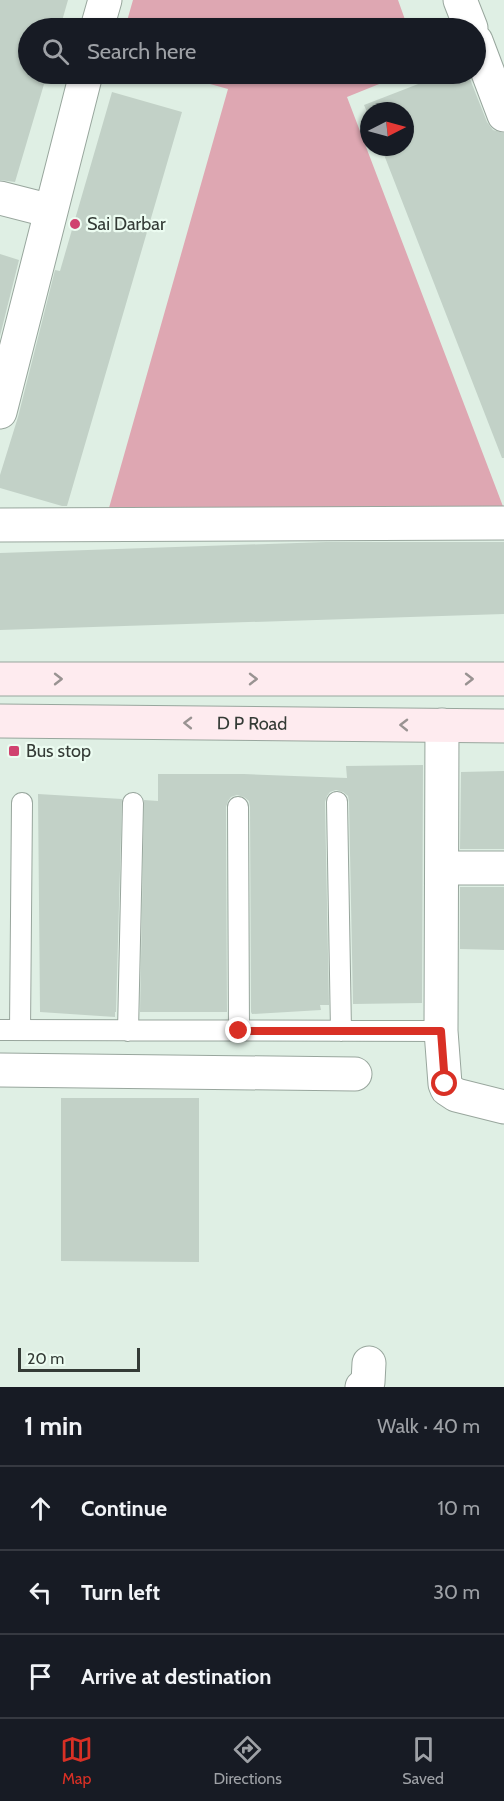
<!DOCTYPE html>
<html lang="en">
<head>
<meta charset="utf-8">
<style>
	:root { --surface:#171b24; --page:#242831; --text:#f1f3f6; --muted:#9ea1a6; --line:#363941; --accent:#d93025 }
	body { margin:0; font-family:Cabin,sans-serif; background:var(--page); color:var(--text) }
	.compass { position:absolute; left:360px; top:102px; width:54px; height:54px; border-radius:50%; background:var(--surface); box-shadow:0 2px 4px #0004; rotate:84deg }
	.scale { position:absolute; left:18px; bottom:15px; width:122px; box-sizing:border-box; padding-left:6px; border:3px solid #343b36; border-top:0; font-size:16px; line-height:21px; white-space:nowrap; color:#343b36; -webkit-text-stroke:4px #ecfcf1; paint-order:stroke }
	.stop { position:absolute; width:18px; height:18px; margin:-14px; border:4px solid #d93025; border-radius:50%; background:#fff }
	.stop.end { background:#d93025; border-color:#fff; box-shadow:0 2px 6px #0008 }
	.list { margin:0; padding:0; list-style:none }
	h2 { display:flex; justify-content:space-between; align-items:center; height:78px; margin:0; padding:0 24px; font-size:26px }
	h2 small { font-size:20px; font-weight:400; color:var(--muted) }
	.list li { display:grid; grid-template-columns:39px 1fr auto; gap:18px; align-items:center; box-sizing:border-box; height:84px; padding:0 24px; border-top:2px solid var(--line) }
	.list b { display:block; font-size:22px; white-space:nowrap }
	.list em { font-size:20px; font-style:normal; color:var(--muted) }
	.icon { flex:none; width:33px; height:33px; fill:none; stroke:currentColor; stroke-width:2; stroke-linecap:round; stroke-linejoin:round }
	.map { position:relative; flex:none; width:504px; height:1387px; overflow:hidden }
	.search { position:absolute; background:var(--surface); box-shadow:0 2px 4px #0004; left:18px; right:18px; top:18px; height:66px; display:flex; align-items:center; gap:15px; box-sizing:border-box; padding:0 21px; border-radius:33px; color:var(--muted); font-size:22px }
	.sheet { height:330px; background:var(--surface) }
	nav { display:flex; justify-content:space-around; align-items:center; box-sizing:border-box; height:84px; border-top:2px solid var(--line); background:var(--surface); font-size:16px; color:var(--muted) }
	nav a { display:grid; justify-items:center; gap:3px }
	nav .on { color:var(--accent) }
	.map>svg:first-child { display:block }
	.green { fill:#dea7b2 }
	.building { fill:#c2d1c7 }
	.lines { fill:none; stroke-linecap:round; stroke-linejoin:round }
	.lane-casing { stroke:#98a69d; stroke-width:22 }
	.street-casing { stroke:#98a69d; stroke-width:35 }
	.secondary-casing { stroke:#98a69d; stroke-width:35 }
	.lane { stroke:#fff; stroke-width:20 }
	.street { stroke:#fff; stroke-width:33 }
	.secondary { stroke:#feebef; stroke-width:33 }
	.oneway { stroke:#999392 }
	.route { stroke:#d93025; stroke-width:8 }
	.poi-dot { fill:#d0426f; stroke:#ecfcf1; stroke-width:2 }
	.labels { text-anchor:middle; stroke-width:4.5; stroke-linejoin:round; paint-order:stroke }
	.poi-label { font-size:18px; fill:#343b36; stroke:#ecfcf1; text-anchor:start }
	.street-label { font-size:18px; fill:#343b36; stroke:#ecfcf1 }
</style>
</head>
<body>
<div class="map">
<svg width="504" height="1387" viewBox="0 0 504 1387">
	<rect width="100%" height="100%" fill="#dfefe4"/>
	<path class="green" d="M133,0H398L408,28H125Z
		M174,74H404L347,97L504,509L105,522L228,89Z"/>
	<path class="building" d="M0,0H68L60,28H28V74H47L15,182L0,180Z
		M444,74H468L487,122L493,130L504,133V458H502L381,147H405V111H369V117L364,105Z
		M112,92L182,112L67,506H62L0,488V475L18,417L55,270L60,271Z
		M0,254L19,260L0,336Z
		M326,542H504V614L0,630V553Z
		M423,765L422,1003L353,1004L349,802L348,796L343,792L336,790L330,792L327,796L325,802L329,1005H320L321,1010L252,1014L251,1012L250,807L249,801L244,797L237,795L231,797L228,801L226,807L227,1012H140L144,800L158,801V774H244L347,778L346,766Z
		M504,771V849H460L461,772Z
		M38,794L122,799L116,1012H115V1017L40,1012Z
		M460,887H504V950L460,949Z
		M61,1098H199V1262L61,1261Z"/>
	<g class="lines">
		<g class="lane-casing">
			<path id="lane" d="M337,802L341,1031
				M238,807L239,1031
				M0,1030L441,1031
				M20,1030L22,803
				M128,1031L133,803"/>
		</g>
		<g class="street-casing">
			<path id="street" d="M460,0L471,28
				M97,28L105,0
				M476,41L504,115
				M0,198L51,211
				M0,412L86,74
				M0,525L504,523
				M442,725L441,1031L445,1084L447,1089L456,1095L504,1107
				M442,868H504
				M0,1070L355,1074
				M362,1387L368,1382L369,1363"/>
		</g>
		<g class="secondary-casing">
			<g id="secondary">
				<path d="M0,679H504"/>
				<path id="s1" d="M0,721L504,726"/>
			</g>
		</g>
		<use href="#lane" class="lane"/>
		<use href="#street" class="street"/>
		<use href="#secondary" class="secondary"/>
	</g>
	<defs><path id="oneway-chevron" d="M-2-3.5L2.5 0L-2 3.5" fill="none" stroke-width="1.6" stroke-linecap="round" stroke-linejoin="round" transform="scale(1.5)"/></defs>
	<g class="oneway">
		<use href="#oneway-chevron" transform="translate(58 679)"/>
		<use href="#oneway-chevron" transform="translate(253 679)"/>
		<use href="#oneway-chevron" transform="translate(469 679)"/>
		<use href="#oneway-chevron" transform="translate(188 723) rotate(-179)"/>
		<use href="#oneway-chevron" transform="translate(404 725) rotate(-179)"/>
	</g>
	<g class="lines">
		<path class="route" d="M239,1031H441L445,1084"/>
	</g>
	<g class="poi-dot">
		<circle cx="75" cy="224" r="6"/>
		<rect x="8" y="745" width="12" height="12" rx="3"/>
	</g>
	<g class="labels">
		<g class="poi-label">
			<text x="87" y="230">Sai Darbar</text>
			<text x="26" y="757">Bus stop</text>
		</g>
		<g class="street-label">
			<text dy="6" stroke="none"><textPath href="#s1" startOffset="252">D P Road</textPath></text>
		</g>
	</g>
</svg>
<svg class="compass" viewBox="-18 -18 36 36"><path d="M0-13l5 13h-10z" fill="#e53935"/><path d="M0 13l5-13h-10z" fill="#9ea1a6"/></svg>
<div class="scale">20 m</div>
<div class="stop" style="left:445px;top:1084px"></div>
<div class="stop end" style="left:239px;top:1031px"></div>
<div class="search"><svg class="icon" aria-label="search" viewBox="0 0 24 24"><circle cx="10" cy="10" r="6"/><path d="M15 15l6 6"/></svg>Search here</div>
</div>
<section class="sheet">
<h2>1 min<small>Walk · 40 m</small></h2>
<ul class="list">
<li><svg class="icon" aria-label="ahead" viewBox="0 0 24 24"><path d="M12 20V5M6 11l6-6 6 6"/></svg><div><b>Continue</b></div><em>10 m</em></li>
<li><svg class="icon" aria-label="left" viewBox="0 0 24 24"><path d="M17 20v-9H6M10 6l-5 5 5 5"/></svg><div><b>Turn left</b></div><em>30 m</em></li>
<li><svg class="icon" aria-label="arrive" viewBox="0 0 24 24"><path d="M6 21V4h12l-3 4 3 4H6"/></svg><div><b>Arrive at destination</b></div></li>
</ul>
</section>
<nav>
<a class="on"><svg class="icon" aria-label="map" viewBox="0 0 24 24"><path d="M3 6l6-2 6 2 6-2v14l-6 2-6-2-6 2zM9 4v14M15 6v14"/></svg>Map</a>
<a><svg class="icon" aria-label="directions" viewBox="0 0 24 24"><path d="M12 3l9 9-9 9-9-9zM9 14v-3h6M13 9l2 2-2 2"/></svg>Directions</a>
<a><svg class="icon" aria-label="saved" viewBox="0 0 24 24"><path d="M7 4h10v16l-5-4-5 4z"/></svg>Saved</a>
</nav>
</body>
</html>
